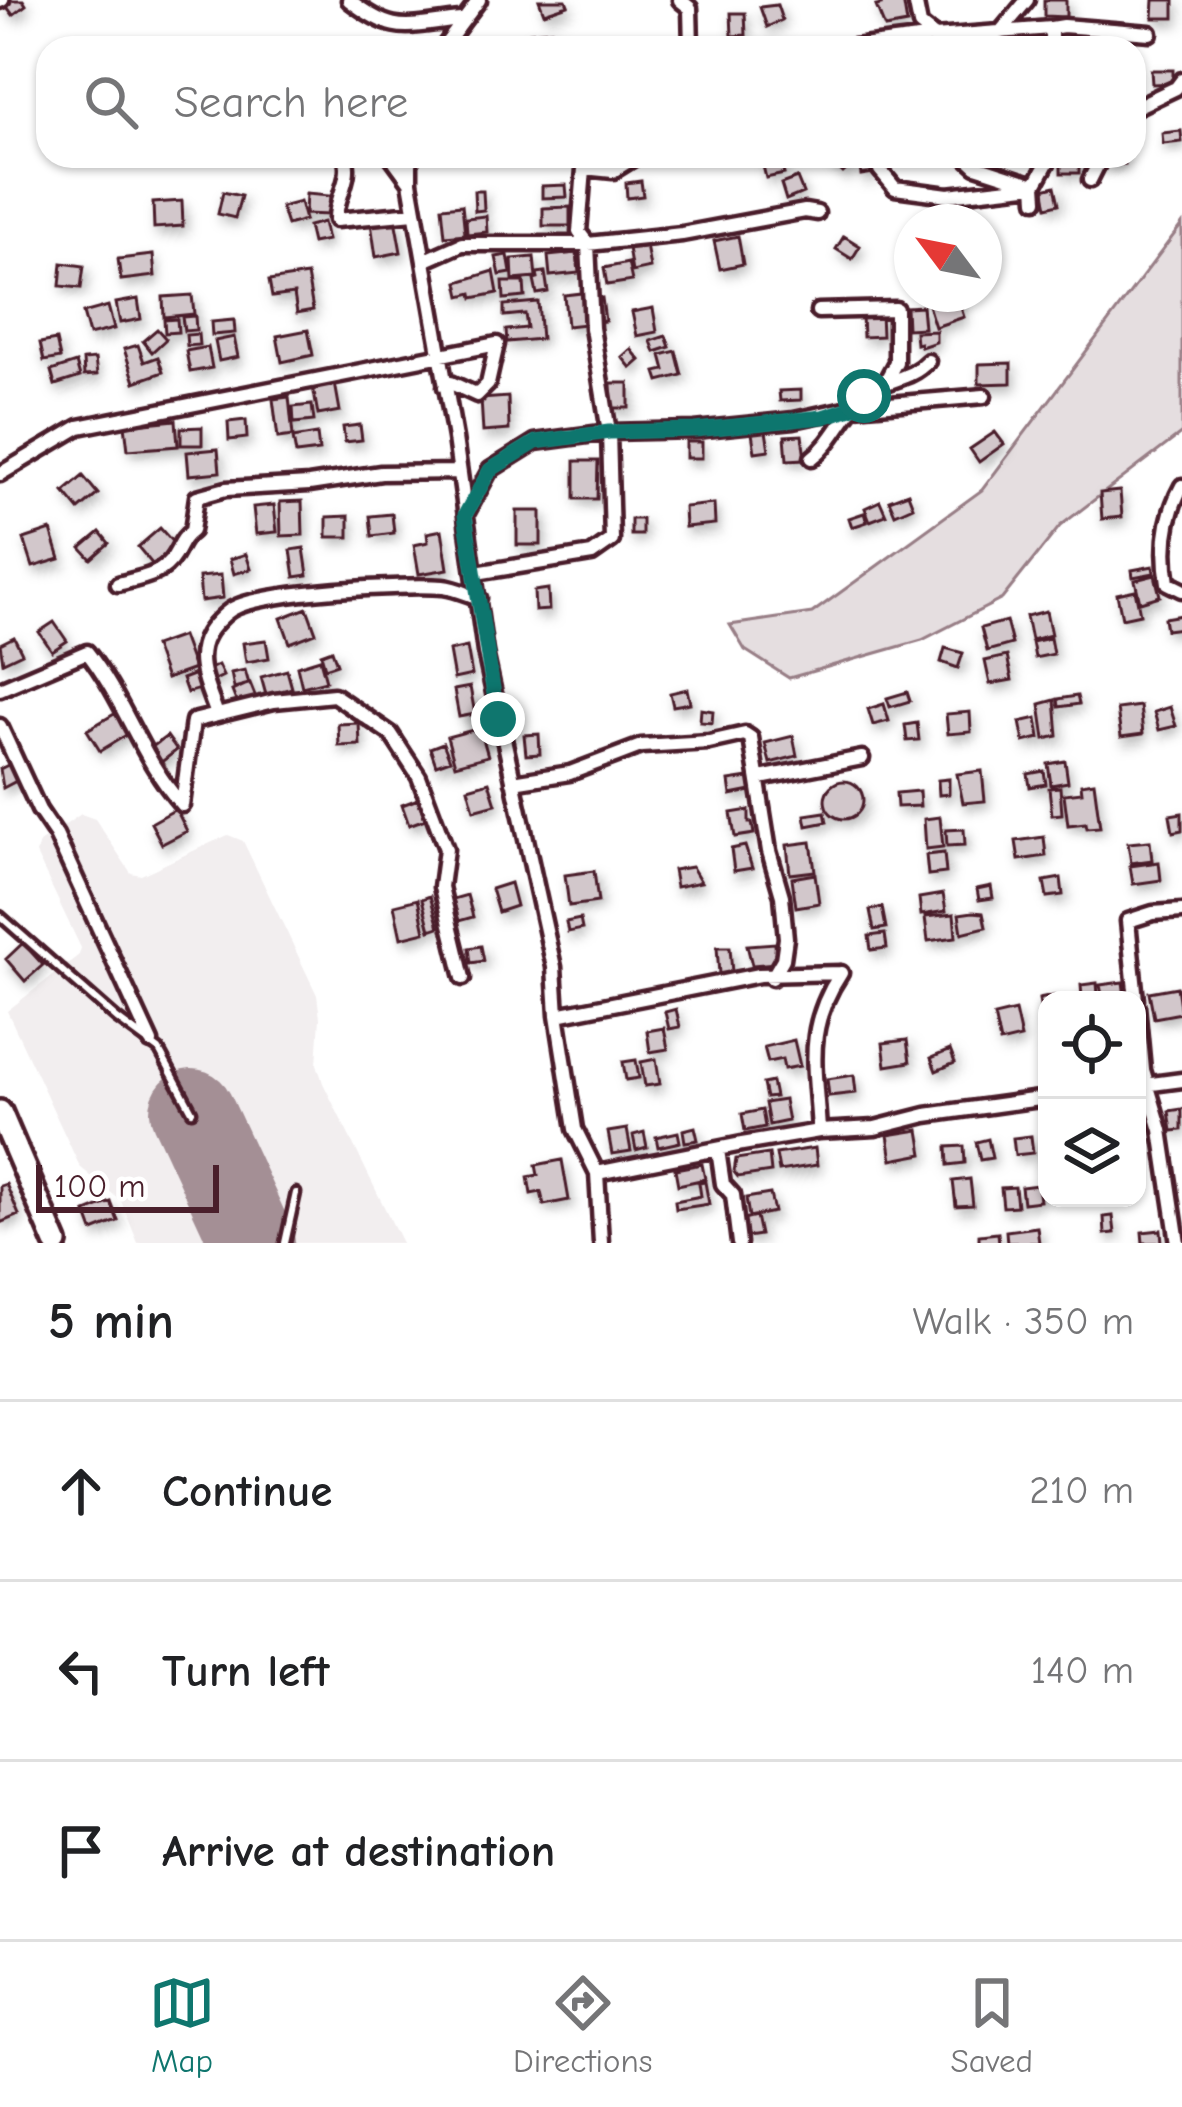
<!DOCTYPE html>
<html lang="en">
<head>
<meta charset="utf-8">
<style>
	:root { --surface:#fff; --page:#f6f6f6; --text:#202124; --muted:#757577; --line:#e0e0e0; --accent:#0f766e }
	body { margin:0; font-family:"Comic Neue",sans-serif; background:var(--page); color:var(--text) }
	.controls { position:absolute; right:36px; bottom:36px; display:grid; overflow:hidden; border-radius:24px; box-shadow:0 3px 9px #0004 }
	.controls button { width:108px; height:108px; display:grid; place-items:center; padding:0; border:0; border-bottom:3px solid var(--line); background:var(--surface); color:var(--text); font:60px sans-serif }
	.compass { position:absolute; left:894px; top:204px; width:108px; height:108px; border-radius:50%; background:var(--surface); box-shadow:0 3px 9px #0004; rotate:302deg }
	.scale { position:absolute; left:36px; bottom:30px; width:183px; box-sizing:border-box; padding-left:12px; border:6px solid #4a1f2b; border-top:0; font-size:33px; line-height:42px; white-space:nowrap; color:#4a1f2b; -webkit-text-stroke:9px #fff; paint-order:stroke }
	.stop { position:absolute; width:36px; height:36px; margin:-27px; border:9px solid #0f766e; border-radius:50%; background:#fff }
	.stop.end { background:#0f766e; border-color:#fff; box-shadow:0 3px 12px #0008 }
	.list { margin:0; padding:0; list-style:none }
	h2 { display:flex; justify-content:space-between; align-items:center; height:156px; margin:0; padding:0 48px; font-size:51px }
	h2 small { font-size:39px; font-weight:400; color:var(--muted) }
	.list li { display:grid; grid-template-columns:78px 1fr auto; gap:36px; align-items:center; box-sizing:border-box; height:180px; padding:0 48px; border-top:3px solid var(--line) }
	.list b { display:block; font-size:45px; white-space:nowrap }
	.list em { font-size:39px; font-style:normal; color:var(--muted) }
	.icon { flex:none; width:66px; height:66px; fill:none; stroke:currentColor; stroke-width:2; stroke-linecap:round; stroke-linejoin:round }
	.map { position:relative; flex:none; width:1182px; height:1243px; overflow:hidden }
	.search { position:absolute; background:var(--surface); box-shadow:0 3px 9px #0004; left:36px; right:36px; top:36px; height:132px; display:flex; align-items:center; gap:30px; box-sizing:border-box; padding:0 42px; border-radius:36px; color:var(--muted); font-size:45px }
	.sheet { height:696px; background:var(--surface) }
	nav { display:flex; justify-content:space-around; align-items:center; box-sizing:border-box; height:168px; border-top:3px solid var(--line); background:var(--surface); font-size:33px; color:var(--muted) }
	nav a { display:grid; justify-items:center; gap:6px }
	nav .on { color:var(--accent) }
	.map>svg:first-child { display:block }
	.built { fill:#f2eeef }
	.green { fill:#e5dee0; stroke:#987e86; stroke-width:3 }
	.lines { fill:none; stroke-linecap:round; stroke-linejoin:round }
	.runway { stroke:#a48f95; stroke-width:84 }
	.building { fill:#d2c7cb; stroke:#4a1f2b; stroke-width:3; filter:url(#shadow) }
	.service-casing { stroke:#4a1f2b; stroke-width:15 }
	.minor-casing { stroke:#4a1f2b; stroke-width:21 }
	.trunk-casing { stroke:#4a1f2b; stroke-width:30 }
	.service { stroke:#fff; stroke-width:6 }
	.minor { stroke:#fff; stroke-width:12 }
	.trunk { stroke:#fff; stroke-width:21 }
	.route { stroke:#0f766e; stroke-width:15 }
</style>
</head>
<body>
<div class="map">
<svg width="1182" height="1243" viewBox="0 0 1182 1243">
	<defs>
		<filter id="shadow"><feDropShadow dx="3.5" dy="6" stdDeviation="6" flood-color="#0004"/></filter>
	</defs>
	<rect width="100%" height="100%" fill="#fff"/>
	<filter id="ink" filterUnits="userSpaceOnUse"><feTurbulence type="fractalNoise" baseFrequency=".00833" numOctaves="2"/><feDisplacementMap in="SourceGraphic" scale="24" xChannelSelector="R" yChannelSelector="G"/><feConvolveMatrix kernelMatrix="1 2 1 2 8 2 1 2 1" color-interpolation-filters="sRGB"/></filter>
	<g filter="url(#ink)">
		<path class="built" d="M81,814L95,819L131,873L141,875L228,835L243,841L317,995L320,1018L317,1064L323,1083L402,1243H138L121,1201L80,1167L7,1011L79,955L81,948L36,854L39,843Z"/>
		<path class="green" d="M1182,224V433L1060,526L1002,599L922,640L789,678L745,650L730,625L812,613L982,490Z"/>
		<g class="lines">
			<path class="runway" d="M192,1111L253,1243"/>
		</g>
		<path class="building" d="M8,0H23L26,5L13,15L4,3Z
			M539,0H566L568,5L544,13Z
			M879,0H903L907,24L885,28L876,6L881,5Z
			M1044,0H1066V17L1044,16Z
			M1154,0H1174V18H1153Z
			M777,5L782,20L767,27L760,7Z
			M731,13H745L746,35L732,36Z
			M551,30L552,43L531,45L530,32Z
			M1151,70H1173V83L1152,84Z
			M1181,131L1182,142L1163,144L1162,133Z
			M830,156H847L854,163L843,173L828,158Z
			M872,156L874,173L861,175L858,157Z
			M1061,156H1079V173H1061Z
			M1107,156H1125V164L1107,165Z
			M780,158L784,174L766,178L762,162Z
			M797,178L803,193L786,200L781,184Z
			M641,181L643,196L627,198L626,183Z
			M566,185L567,197L542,198V186Z
			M1055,186L1059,204L1047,207L1043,189Z
			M474,191H483L484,210L475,211Z
			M223,192L241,196L235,218L218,214Z
			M306,194L330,196L329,215L305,214Z
			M182,201L183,226L154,228L153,203Z
			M300,202L305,220L287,225L281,207Z
			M462,205L465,234L445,236L442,207Z
			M570,207V226H543V208Z
			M486,216L487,232L467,234L466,218Z
			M395,219L401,252L376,257L371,223Z
			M323,222L327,240L312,243L308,226Z
			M738,236L743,264L720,269L714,241Z
			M844,236L860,246L852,259L836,249Z
			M646,245L650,268L632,272L628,248Z
			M577,253L579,273L550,276L548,256Z
			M153,255L155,276L121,280L118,259Z
			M508,255L511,273L500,275L496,257Z
			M534,257L536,278L513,280L512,259Z
			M62,263L84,266L81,288L60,286Z
			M628,263L632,281L607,285L604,268Z
			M494,271L498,293L473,298L472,293L461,296L458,282Z
			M545,272L548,292L537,294L534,280L538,279L537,273Z
			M307,275L313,310L297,313L294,294L272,297L269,281Z
			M503,282H524L525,297L504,299Z
			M582,293L585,324L567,326L564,295Z
			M192,295L194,314L164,317L163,297Z
			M957,295L964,317L935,327L928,305Z
			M602,298L605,321L597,322L594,299Z
			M138,299L141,319L120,323L116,303Z
			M538,302L541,339L507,342L506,330L527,328L525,314L504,316V305Z
			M108,306L114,329L89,335L83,313Z
			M922,306L924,328L907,329L906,307Z
			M653,308L657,332L637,336L632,312Z
			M881,313L882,336L863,337L862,315Z
			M195,316L196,330L184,331L182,317Z
			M177,319L178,332L165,333L164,320Z
			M234,320L235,333L212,335L211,322Z
			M157,329L166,339L152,352L143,341Z
			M308,330L313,355L282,362L277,336Z
			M936,331V342L921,347L920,343L916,344L915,332Z
			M198,334L199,345L187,346L186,335Z
			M666,336L670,347L655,352L651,341Z
			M234,337L238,357L219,361L215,341Z
			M56,340L60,358L44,361L40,343Z
			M138,345L144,362L158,357L163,372L135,382L124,349Z
			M208,347L212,368L190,372L186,351Z
			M631,349L640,360L631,368L622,357Z
			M676,351L682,375L659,381L656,372L665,370L661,355Z
			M95,359L97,375L84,376L83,360Z
			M76,363L80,377L55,385L51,371Z
			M1011,363V383L979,384V364Z
			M335,383L340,411L318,415L313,387Z
			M611,383H629V408H611Z
			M801,390V400L780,401L779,391Z
			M289,397L293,436L278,438L273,399Z
			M508,397L509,430L483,432L481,399Z
			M312,405L314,421L294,423L293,407Z
			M176,420L178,446L128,450L125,425Z
			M246,420L247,438L229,440L228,422Z
			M360,425L362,440L345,442L343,427Z
			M202,427V445H181V428Z
			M766,431L769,450L755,452L752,433Z
			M995,432L1004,444L979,462L970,449Z
			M317,434L319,451L296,454L293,438Z
			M802,435L805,459L787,460L785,436Z
			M686,442H702V458H686Z
			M218,449L220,472L189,475L187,452Z
			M575,461H598L597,499H575Z
			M83,476L98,494L79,510L64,492Z
			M1120,491L1122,517L1102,519L1100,493Z
			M908,493L913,506L895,514L889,500Z
			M302,501L303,535L281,536L280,502Z
			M880,501L886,515L870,521L865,508Z
			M714,504L715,524L685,527L684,507Z
			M274,505L277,532L256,534L253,507Z
			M517,511H541V545H517Z
			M864,513L867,522L852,527L849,518Z
			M392,514L394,533L372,536L370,516Z
			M349,516V537H327V517Z
			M631,519H642V535H631Z
			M160,528L176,546L153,565L138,547Z
			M51,530L60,559L33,567L24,539Z
			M442,530L448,569L419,574L414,545L428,542L427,533Z
			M100,532L109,543L91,559L81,548Z
			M304,548L308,575L295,577L291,550Z
			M246,554L251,569L234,574L230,559Z
			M1153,566L1154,573L1133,577L1132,570Z
			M221,575L223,598L201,601L199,577Z
			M1155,575L1160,596L1140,602L1135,580Z
			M548,589L549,610L535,611L534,591Z
			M1135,590L1140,614L1122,618L1117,594Z
			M307,608L316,633L290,643L281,618Z
			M1046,611L1051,635L1031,640L1026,616Z
			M1182,615V628L1166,630L1164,618Z
			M1006,621L1012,644L987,651L981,628Z
			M54,622L67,641L52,651L39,632Z
			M182,636L194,669L166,679L154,646Z
			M14,637L22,653L3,662L0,644Z
			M1050,638L1053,654L1035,658L1032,642Z
			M266,640L269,658L246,662L243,643Z
			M467,647L472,675L454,679L449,651Z
			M945,648L963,653L958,668L941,662Z
			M332,650L337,664L325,668L321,654Z
			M1007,656L1012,680L990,684L985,661Z
			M320,659L326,681L302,687L297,666Z
			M218,665L223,676L209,683L204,672Z
			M245,670L249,684L234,688L231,673Z
			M287,670L292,688L266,695L261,677Z
			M198,673L203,688L187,693L182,679Z
			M250,683L256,698L238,706L232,691Z
			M470,687L475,714L459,717L454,690Z
			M687,689L690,703L673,706L670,693Z
			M907,692L910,701L890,707L887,698Z
			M1077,696L1079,704L1059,707L1058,699Z
			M1055,700L1058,736L1045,739L1040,704Z
			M884,704L889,721L873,725L868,709Z
			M1140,706L1143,734L1121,737L1117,709Z
			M1170,707L1176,726L1159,730L1154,712Z
			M701,709L713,711L712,723L700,722Z
			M970,712L971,732L948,734L946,714Z
			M116,713L128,734L100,751L87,730Z
			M1037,718L1040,738L1024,742L1020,722Z
			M359,723L360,745L339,746L338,724Z
			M917,723L919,740L907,741L905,725Z
			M480,728L488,756L455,765L447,737Z
			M539,734L540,754L526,755L524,735Z
			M167,736L177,750L159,764L148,750Z
			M793,736L797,756L770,763L765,743Z
			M443,743L450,760L436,765L430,748Z
			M1065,761L1068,782L1051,785L1048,764Z
			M10,764L18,780L3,788L0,769Z
			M982,771L985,801L963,803L957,774Z
			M1044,771L1046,784L1030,787L1028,774Z
			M749,778L751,791L731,795L729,781Z
			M949,779V794L939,795L938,780Z
			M825 800a19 19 0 1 1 38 0a19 19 0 1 1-38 0Z
			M489,782L496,804L474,810L468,788Z
			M1094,782L1100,827L1087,828L1086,823L1068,825L1064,794L1082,792L1081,784Z
			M1060,787L1062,814L1052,815L1049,788Z
			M919,791L920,806L897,807L896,793Z
			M418,799L425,819L409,825L402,805Z
			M176,809L187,831L162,844L151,823Z
			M749,810V823H752L754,834L735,837L731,813Z
			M825,812L827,822L807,826L805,815Z
			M1182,813V830L1173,832L1170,815Z
			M940,817L943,847L926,849L924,819Z
			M964,829L965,845L947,846L946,830Z
			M1044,837L1046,856L1019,860L1016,841Z
			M1150,841L1152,860L1131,863L1128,843Z
			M811,842L815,871L790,874L787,845Z
			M745,846L752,868L734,871L731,849Z
			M944,853L946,873L928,875L926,855Z
			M1159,862L1161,880L1133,884L1130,866Z
			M692,867L701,882L676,887L673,870Z
			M594,871L598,902L569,906L565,875Z
			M815,874L819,903L796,907L792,878Z
			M1061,878L1063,895L1047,897L1044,881Z
			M510,883L516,906L498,912L491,889Z
			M991,886L993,898L979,900L977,889Z
			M943,894L946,911L921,915L919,898Z
			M467,895L473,917L459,921L453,899Z
			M430,896L439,927L430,930L422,899Z
			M418,899L425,932L401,938L394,905Z
			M882,907L886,928L874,930L870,910Z
			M973,912L983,913L986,927L962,933L959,914Z
			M954,914L956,937L928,941L925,917Z
			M580,919L582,929L568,932L566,922Z
			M885,934L887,948L871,950L869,936Z
			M23,943L43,965L25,981L6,959Z
			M775,943L776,963L752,965L747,945Z
			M481,946L484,961L471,963L469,948Z
			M717,947H730L732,973L719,974Z
			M1123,982L1125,997L1103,1000L1100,985Z
			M1097,983L1098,995L1082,997L1081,985Z
			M1177,987L1181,1013L1154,1018L1149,992Z
			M1053,996V1000H1047V1020L1042,1021L1039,999Z
			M676,1009L680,1027L669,1029L665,1012Z
			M1015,1011L1021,1038L1000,1043L994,1016Z
			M664,1028L668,1049L650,1052L647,1031Z
			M794,1040L800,1066L784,1069L782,1059L768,1062L764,1047Z
			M907,1040L910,1062L886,1066L883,1043Z
			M950,1050L955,1063L936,1071L931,1058Z
			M656,1059L660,1084L645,1086L641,1062Z
			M636,1060L639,1078L626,1080L623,1062Z
			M854,1075L856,1093L829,1096L827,1079Z
			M772,1082L775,1097L766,1098L763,1084Z
			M784,1100L788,1121L769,1125L765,1103Z
			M1182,1109V1130L1172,1131L1169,1111Z
			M762,1110L765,1127L745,1131L742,1114Z
			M695,1127L698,1140L685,1142L683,1130Z
			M627,1129L631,1151L612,1154L608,1132Z
			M919,1130L923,1154L892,1160L888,1135Z
			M644,1132L647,1147L636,1150L633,1135Z
			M678,1132L680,1142L658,1147L656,1137Z
			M1031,1136L1033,1153L1015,1155L1013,1138Z
			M988,1139L992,1158L980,1160L976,1142Z
			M964,1146L965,1163L948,1165L947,1147Z
			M815,1148L817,1165L779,1171L776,1154Z
			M769,1154L771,1172L738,1177L734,1172L736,1159Z
			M562,1160L569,1200L544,1205L541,1192L531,1194L528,1177L538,1175L536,1165Z
			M702,1164L705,1179L678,1185L675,1169Z
			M970,1179L973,1205L956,1206L953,1181Z
			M705,1182L709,1204L676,1209L675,1201L701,1196L699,1183Z
			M6,1184L19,1215L0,1223V1186Z
			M1038,1185L1040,1201L1023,1203L1021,1187Z
			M1015,1187L1017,1206L1003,1207L1001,1188Z
			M770,1194L774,1212L749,1217L746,1198Z
			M111,1202L118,1221L93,1231L86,1212Z
			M756,1216L760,1235L747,1237L743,1219Z
			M1113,1216L1115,1233L1105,1234L1104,1217Z
			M1037,1227L1039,1243H1007L1006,1231Z
			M1161,1230L1162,1243H1143L1142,1232Z
			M998,1233L999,1243H979V1235Z"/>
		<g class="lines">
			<g class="service-casing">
				<path id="service" d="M0,916L117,1019L159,1050L192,1111
					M285,1243L296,1193"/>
			</g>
			<g class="minor-casing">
				<path id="minor" d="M349,0C396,36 404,26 461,20
					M680,0L690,8L691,48
					M915,0L920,25L935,37L1051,28V48
					M0,1L2,0
					M1051,28L1063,26L1150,33
					M443,48L479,0
					M846,48L935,37L951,48
					M987,48L1027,0
					M1134,108L1176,88L1182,80
					M345,156C353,179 335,197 336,220L415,213
					M391,156L410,182
					M410,156V182L455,438L485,652L554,967L557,1015L575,1129L597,1173L601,1243
					M877,156L880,170L895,188L948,195L1035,185L1051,156
					M965,156L976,166L1035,185L1036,200
					M584,168L613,171L637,156
					M1090,180L1102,156
					M426,260L462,244H588L682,234L805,211L817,213
					M818,311L896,309V362L884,384
					M812,458C836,440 844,410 869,392C890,377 909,381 928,361
					M0,474L79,427L497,344L488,384L477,395L451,383L445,387
					M1182,486C1165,517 1162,549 1168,583L1182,590
					M466,514L490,470L535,442L609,432L695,430L794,420L854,407L984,396
					M476,573L592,554L612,540L609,432L592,328L588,244L579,232L585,156
					M118,584C139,578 162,576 174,556C181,545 181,539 192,531L197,497L226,489L309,484L381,473L459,472
					M0,689L87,652C125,700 141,759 182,805
					M217,715C209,690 192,661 207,635C211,627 225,613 232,609C263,591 405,584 443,587C455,588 467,594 479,598
					M0,726L39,810L56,835L151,1042
					M760,778L862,758
					M513,782L570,773L641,746L709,742L745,734L751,738L769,851L782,896L786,938L783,959L772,978
					M182,805L193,721L274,701L334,695L391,734L419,777L446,849L441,887L463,978
					M1136,1000L1128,921L1153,913L1182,911
					M1137,1006L1143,1070L1161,1130L1178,1243
					M557,1015L759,975L841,973
					M1137,1086L1182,1080
					M819,1131C816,1068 803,1030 841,973
					M718,1150L723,1184L733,1195L739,1243
					M597,1173L742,1144L819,1131L875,1128L926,1115L1047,1098"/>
			</g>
			<g class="trunk-casing">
				<path id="trunk" d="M0,1112L56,1243"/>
			</g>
			<use href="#service" class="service"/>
			<use href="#minor" class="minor"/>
			<use href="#trunk" class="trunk"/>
		</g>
	</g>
	<g class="lines" filter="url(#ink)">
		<path class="route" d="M498,719L465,515L490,470L536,442L609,432L695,430L823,417L854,407L864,396"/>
	</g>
</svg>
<div class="controls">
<button><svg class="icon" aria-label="locate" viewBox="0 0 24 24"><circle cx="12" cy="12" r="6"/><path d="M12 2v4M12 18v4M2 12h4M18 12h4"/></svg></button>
<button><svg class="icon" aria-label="layers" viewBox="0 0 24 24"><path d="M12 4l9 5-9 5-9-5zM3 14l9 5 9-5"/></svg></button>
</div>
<svg class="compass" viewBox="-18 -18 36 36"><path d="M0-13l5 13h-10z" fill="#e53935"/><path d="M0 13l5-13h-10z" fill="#757577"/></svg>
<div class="scale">100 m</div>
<div class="stop" style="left:864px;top:396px"></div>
<div class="stop end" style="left:498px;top:719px"></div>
<div class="search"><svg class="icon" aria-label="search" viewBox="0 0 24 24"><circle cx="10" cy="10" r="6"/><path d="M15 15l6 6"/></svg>Search here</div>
</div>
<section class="sheet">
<h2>5 min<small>Walk · 350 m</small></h2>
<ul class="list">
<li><svg class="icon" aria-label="ahead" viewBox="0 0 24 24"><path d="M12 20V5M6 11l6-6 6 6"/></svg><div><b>Continue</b></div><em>210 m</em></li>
<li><svg class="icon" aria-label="left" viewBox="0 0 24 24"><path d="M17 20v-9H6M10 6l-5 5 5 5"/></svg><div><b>Turn left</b></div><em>140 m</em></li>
<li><svg class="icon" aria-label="arrive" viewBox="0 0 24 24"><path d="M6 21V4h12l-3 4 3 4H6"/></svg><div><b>Arrive at destination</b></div></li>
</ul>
</section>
<nav>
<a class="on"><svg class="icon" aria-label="map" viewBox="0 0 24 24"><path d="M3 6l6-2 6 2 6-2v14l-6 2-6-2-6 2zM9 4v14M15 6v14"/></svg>Map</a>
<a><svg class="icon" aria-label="directions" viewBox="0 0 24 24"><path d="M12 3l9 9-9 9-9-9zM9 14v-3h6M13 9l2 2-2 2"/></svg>Directions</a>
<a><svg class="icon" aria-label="saved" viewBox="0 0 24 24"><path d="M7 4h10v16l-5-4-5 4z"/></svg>Saved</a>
</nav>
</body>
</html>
